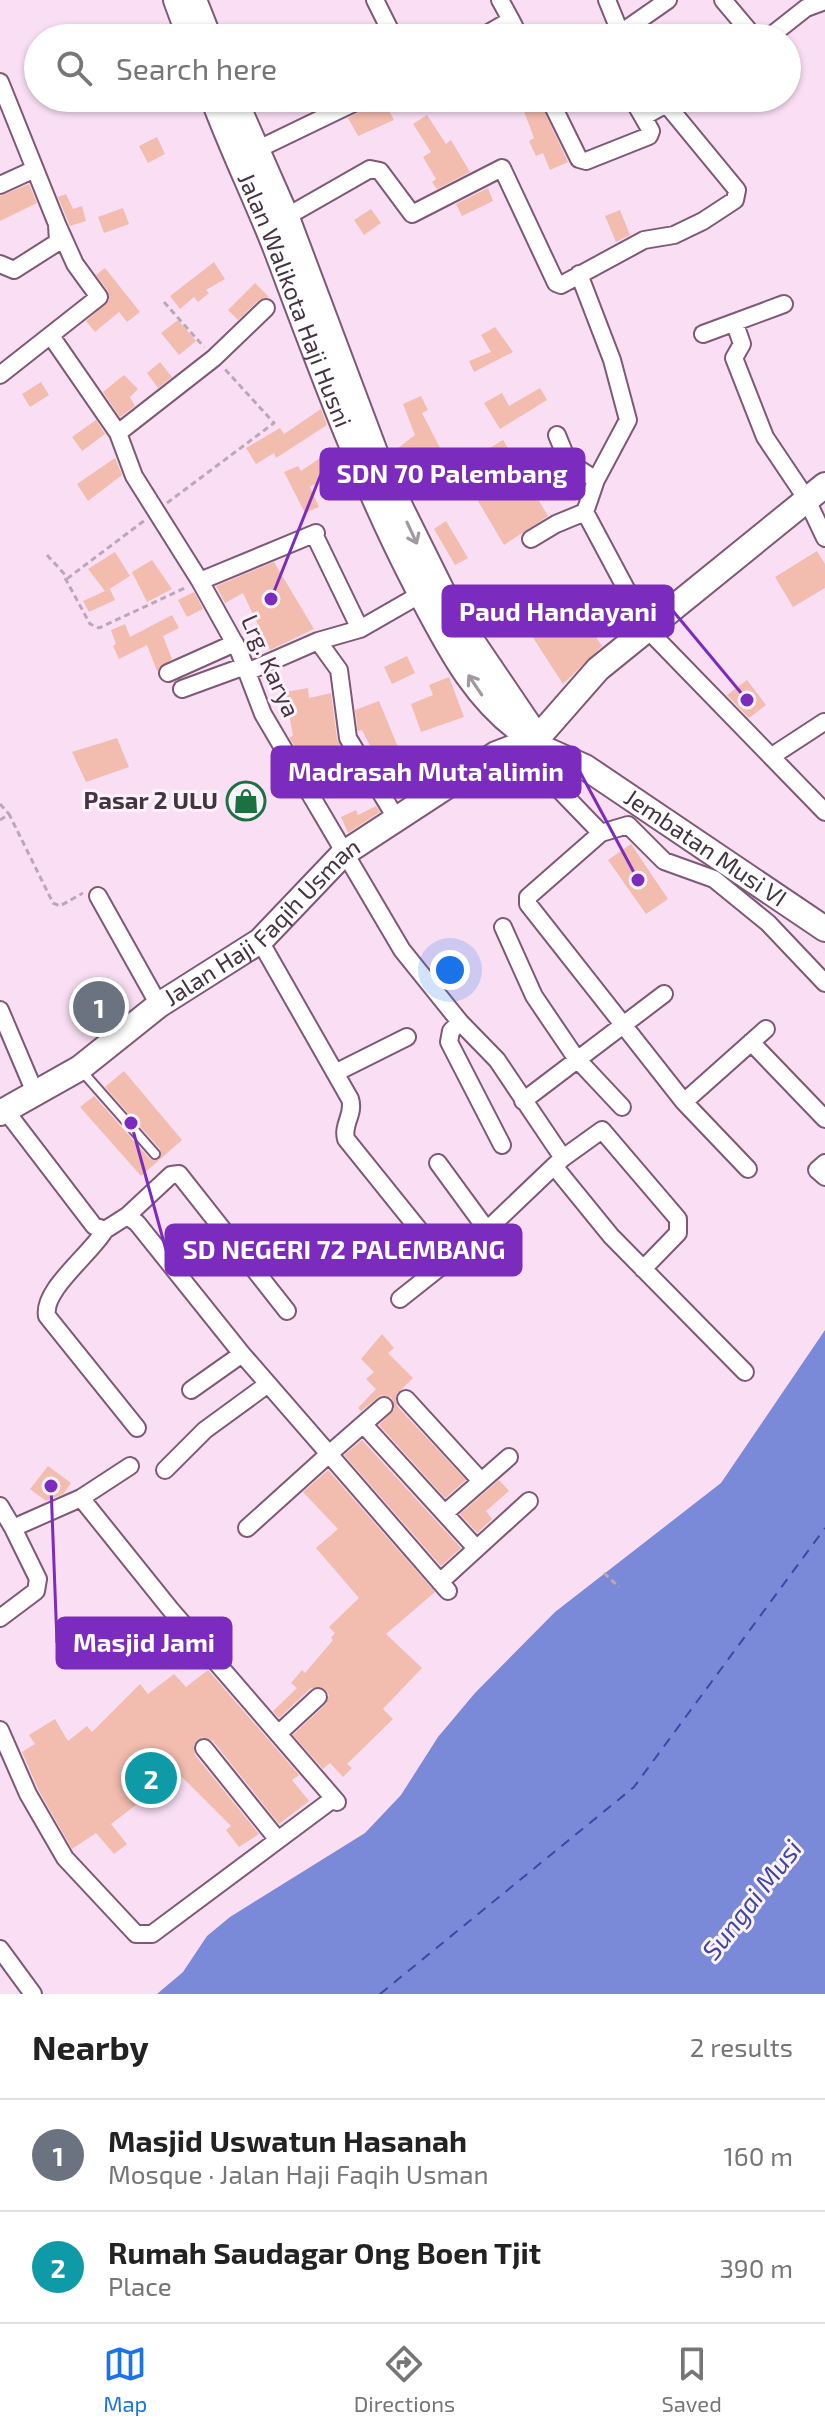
<!DOCTYPE html>
<html lang="en">
<head>
<meta charset="utf-8">
<style>
	:root { --surface:#fff; --page:#f2f2f2; --text:#222; --muted:#767676; --line:#e0e0e0; --accent:#1a73e8 }
	body { margin:0; font-family:"Exo 2",sans-serif; background:var(--page); color:var(--text) }
	.you { position:absolute; left:450px; top:970px; width:28px; height:28px; margin:-20px; border:6px solid #fff; border-radius:50%; background:#1a73e8; box-shadow:0 0 0 12px #1a73e833 }
	.badge { display:grid; place-items:center; width:52px; height:52px; border-radius:50%; background:var(--accent); color:#fff; font-size:26px; font-weight:700 }
	.pin { position:absolute; translate:-50% -50%; border:4px solid #fff; box-shadow:0 2px 8px #0006 }
	.list { margin:0; padding:0; list-style:none }
	h2 { display:flex; justify-content:space-between; align-items:center; height:104px; margin:0; padding:0 32px; font-size:34px }
	h2 small { font-size:26px; font-weight:400; color:var(--muted) }
	.list li { display:grid; grid-template-columns:52px 1fr auto; gap:24px; align-items:center; box-sizing:border-box; height:112px; padding:0 32px; border-top:2px solid var(--line) }
	.list b { display:block; font-size:30px; white-space:nowrap }
	.list p { margin:0; font-size:26px; white-space:nowrap; color:var(--muted) }
	.list em { font-size:26px; font-style:normal; color:var(--muted) }
	.icon { flex:none; width:44px; height:44px; fill:none; stroke:currentColor; stroke-width:2; stroke-linecap:round; stroke-linejoin:round }
	.map { position:relative; flex:none; width:825px; height:1994px; overflow:hidden }
	.search { position:absolute; background:var(--surface); box-shadow:0 2px 6px #0004; left:24px; right:24px; top:24px; height:88px; display:flex; align-items:center; gap:20px; box-sizing:border-box; padding:0 28px; border-radius:44px; color:var(--muted); font-size:30px }
	.sheet { height:328px; background:var(--surface) }
	nav { display:flex; justify-content:space-around; align-items:center; box-sizing:border-box; height:112px; border-top:2px solid var(--line); background:var(--surface); font-size:22px; color:var(--muted) }
	nav a { display:grid; justify-items:center; gap:4px }
	nav .on { color:var(--accent) }
	.map>svg:first-child { display:block }
	.water { fill:#7b89d9 }
	.lines { fill:none; stroke-linecap:round; stroke-linejoin:round }
	.ferry { stroke:#3f47a6; stroke-width:2; stroke-dasharray:10 8; stroke-linecap:butt }
	.building { fill:#f2bcaf }
	.lane-casing { stroke:#7e5875; stroke-width:12 }
	.street-casing { stroke:#7e5875; stroke-width:20 }
	.secondary-casing { stroke:#7e5875; stroke-width:28 }
	.path { stroke:#bea6b9; stroke-width:3; stroke-dasharray:6 4; stroke-linecap:butt }
	.lane { stroke:#fff; stroke-width:8 }
	.street { stroke:#fff; stroke-width:16 }
	.secondary { stroke:#fff; stroke-width:24 }
	.oneway { stroke:#a299a0 }
	.labels { text-anchor:middle; stroke-width:6; stroke-linejoin:round; paint-order:stroke }
	.street-label { font-size:24px; fill:#453341; stroke:#fcf3fa }
	.poi-label { font-size:24px; font-weight:bold; fill:#453341; stroke:#fcf3fa; text-anchor:end }
	.water-label { font-size:26px; font-style:italic; fill:#3f47a6; stroke:#fcf3fa }
	.leader { fill:none; stroke:#7b2cbf; stroke-width:3 }
	.callout-dot { fill:#7b2cbf; stroke:#fcf3fa; stroke-width:3 }
	.callout { fill:#7b2cbf; stroke:#7b2cbf; stroke-width:3 }
	.callout-label { font-size:26px; text-anchor:middle; font-weight:bold; fill:#fff }
</style>
</head>
<body>
<div class="map">
<svg width="825" height="1994" viewBox="0 0 825 1994">
	<rect width="100%" height="100%" fill="#fadff4"/>
	<path class="water" d="M825,1330V1994H157L183,1972L207,1936L230,1917L365,1833L401,1795L438,1737L475,1693L555,1612L721,1483Z"/>
	<g class="lines">
		<path class="ferry" d="M380,1994L634,1787L825,1528"/>
	</g>
	<path class="building" d="M382,98L394,120L358,136L348,118Z
		M519,98H538L568,162L550,170L543,153L536,156L529,141L534,138Z
		M427,115L446,144L451,140L470,172L437,189L432,182L436,179L423,157L431,152L413,124Z
		M157,137L165,154L148,163L139,146Z
		M29,184L37,203L0,221V196Z
		M488,188L493,201L462,216L456,204Z
		M66,194L73,209L82,206L86,221L70,226L58,197Z
		M123,208L129,224L104,233L98,217Z
		M371,209L381,223L364,235L354,220Z
		M620,210L630,235L616,242L605,216Z
		M214,262L225,279L206,290L209,293L198,302L194,297L180,309L170,296Z
		M105,268L140,312L127,322L119,312L95,332L86,321L109,300L108,291L96,275Z
		M255,283L269,297L259,300L238,320L228,310Z
		M178,320L196,341L179,355L161,333Z
		M495,327L513,352L474,372L469,361L491,352L481,335Z
		M160,362L172,377L158,388L147,373Z
		M124,375L138,389L130,397L135,406L120,417L103,392Z
		M41,382L49,395L30,407L22,394Z
		M540,388L547,400L500,429L484,403L502,393L509,406Z
		M421,396L428,410L422,413L452,471L417,489L393,452L415,435L403,404Z
		M321,409L327,425L276,458L274,453L256,464L246,448L280,428L284,434Z
		M96,420L105,434L82,451L72,437Z
		M503,440L548,516L504,545L458,467Z
		M336,447L353,487L340,493L332,475L310,487L319,507L305,513L284,472L298,466L301,471Z
		M115,458L122,475L88,501L77,484Z
		M446,521L468,558L455,565L434,529Z
		M817,551L825,564V588L793,607L775,577Z
		M115,552L130,576L106,591L110,589L115,600L89,612L83,601L105,591L88,569Z
		M152,560L172,589L147,602L132,572Z
		M274,562L314,629L270,650L243,593L225,603L216,586Z
		M194,592L203,609L187,617L178,600Z
		M577,608L602,646L563,684L532,636Z
		M172,615L179,628L163,636L172,659L157,671L147,645L119,659L113,646L116,644L111,630L125,624L130,637Z
		M407,656L415,673L392,684L384,667Z
		M449,677L464,717L421,732L411,704L433,695L429,685Z
		M747,680L766,705L749,718L727,695Z
		M308,688L309,698L331,693L337,739L345,755L317,764L312,747L298,752L289,737L293,736L285,692Z
		M379,701L400,752L390,757L410,792L398,800L362,730L358,731L355,710Z
		M117,738L129,767L86,782L72,752Z
		M376,806L380,812L348,833L341,817L356,810L358,815Z
		M631,844L668,899L646,914L608,860Z
		M104,978L123,1015L93,1037L71,994Z
		M124,1071L182,1140L141,1176L80,1107L94,1096L150,1159L159,1160L160,1149L105,1087Z
		M382,1334L394,1348L388,1353L413,1378L396,1395L397,1406L466,1480L445,1498L379,1425L394,1410L392,1398L381,1395L361,1411L358,1408L376,1389L366,1379L374,1372L361,1359Z
		M362,1440L461,1548L441,1566L344,1455Z
		M48,1466L71,1483L63,1494L46,1501L30,1489Z
		M328,1470L435,1592L386,1634L422,1668L383,1709L393,1719L347,1764L352,1768L343,1777L330,1763L323,1769L293,1735L326,1704L329,1695L325,1689L311,1688L279,1718L273,1711L297,1688L291,1683L302,1670L305,1673L333,1640L331,1638L335,1633L329,1627L359,1598L316,1548L338,1529L303,1492Z
		M499,1480L509,1491L486,1511L492,1519L477,1533L460,1514Z
		M208,1670L299,1775L292,1780L309,1801L279,1824L213,1741L202,1737L194,1745L195,1755L259,1834L239,1847L226,1830L231,1826L178,1773L111,1824L127,1844L114,1854L96,1833L72,1849L38,1789L22,1752L35,1744L29,1735L55,1719L68,1741L87,1726L92,1732L140,1684L148,1694L174,1674L186,1687Z"/>
	<g class="lines">
		<g class="lane-casing">
			<path id="lane" d="M80,1069L155,1154"/>
		</g>
		<g class="street-casing">
			<path id="street" d="M375,0L394,38
				M500,0L511,20
				M607,0L618,27L625,30L668,0
				M723,0L755,38
				M480,38L511,20L520,38
				M768,38L806,8L825,1
				M0,82L57,224L75,264L99,297L0,375
				M549,98L579,159L586,161L649,136L651,131L643,117L677,98
				M632,98L643,117
				M250,153L364,98
				M0,185L35,169
				M286,217L370,169L380,171L412,214L502,168L556,283L561,285L644,240L674,235L703,221L735,200L737,190L667,105
				M0,264L14,270L58,242L57,225
				M579,274L612,360L628,420L596,480L585,512
				M735,324L742,344L734,358L765,437L806,498L825,538
				M703,334L784,304
				M51,336L118,433
				M557,435L568,462L596,480
				M316,533L200,581L239,651L263,714L402,950L460,1022L497,1060L563,1158L602,1130L678,1219V1233L643,1269
				M314,534L360,629
				M531,539L556,524L585,512L648,630L825,812
				M200,581L134,476L118,433L214,358L266,308
				M318,641L339,670L348,738L396,818
				M247,672L318,641L360,629L421,594
				M168,673L235,643
				M182,689L245,666
				M516,745L601,833
				M772,756L824,722
				M98,896L159,1005
				M503,927L534,996L576,1058L622,1107
				M260,941L350,1099C355,1114 342,1124 346,1139L445,1262
				M0,1010L36,1095
				M460,1022L451,1031L449,1042L502,1145
				M751,1042L825,1119
				M335,1073L407,1037
				M523,1101L664,994
				M684,1102L766,1029
				M6,1111L94,1226L105,1230L127,1216L137,1223L242,1354L329,1454L247,1528
				M563,1158L554,1166L611,1236L745,1372
				M438,1163L487,1230
				M825,1163L817,1170L825,1177
				M748,1169L684,1102L528,904V897L601,833L628,825L664,861L714,879L768,923L825,983
				M127,1216L171,1175L179,1174L287,1311
				M105,1230C91,1254 42,1290 47,1316L137,1428
				M400,1299L487,1230L554,1166
				M191,1390L242,1354
				M406,1399L481,1481
				M384,1406L329,1454L448,1591
				M364,1425L476,1548
				M165,1470L205,1430L268,1384
				M81,1498L130,1466
				M0,1506L13,1528
				M445,1513L509,1457
				M440,1582L529,1501
				M0,1618L36,1591L38,1579L13,1528L81,1498L171,1610L337,1802
				M0,1730L28,1794L65,1858L136,1934H152L278,1840
				M278,1734L318,1697
				M204,1748L278,1840L333,1799
				M0,1949L33,1994"/>
		</g>
		<g class="secondary-casing">
			<g id="secondary">
				<path d="M176,0L190,38"/>
				<path d="M194,0L209,38"/>
				<path id="s1" d="M213,98C232,149 256,198 276,249C319,363 360,477 416,585C446,642 475,703 531,738"/>
				<path d="M234,98L287,218L381,468L453,613L535,734"/>
				<path d="M532,744V736L541,734L598,669L825,485"/>
				<path id="s2" d="M542,748L585,767L825,929"/>
				<path id="s3" d="M0,1113L80,1068L159,1005L260,941L343,854L496,754L530,741"/>
			</g>
		</g>
		<path class="path" d="M164,302L204,347
			M167,503L274,423L223,367
			M47,555L68,578L145,520
			M65,578L90,624L99,628L187,587
			M0,804L9,814
			M0,820L9,814L53,903L60,906L83,893
			M604,1573L619,1587"/>
		<use href="#lane" class="lane"/>
		<use href="#street" class="street"/>
		<use href="#secondary" class="secondary"/>
	</g>
	<defs><path id="oneway-shaft" d="M-6 0H5M1.5-3L5.5 0L1.5 3" fill="none" stroke-width="1.6" stroke-linecap="round" stroke-linejoin="round" transform="scale(2)"/></defs>
	<g class="oneway">
		<use href="#oneway-shaft" transform="translate(412 533) rotate(65)"/>
		<use href="#oneway-shaft" transform="translate(475 685) rotate(-124)"/>
	</g>
	<defs>
		<g id="shop-ring" transform="scale(2)"><circle r="9.5" fill="#fcf3fa" stroke="#1c7143" stroke-width="1.5"/><path d="M-5-2.5h2.3a2.7 3.5 0 0 1 5.4 0H5L5.5 6h-11ZM-1.5-2.5h3a1.5 2.3 0 0 0-3 0Z" fill="#1c7143"/></g>
	</defs>
	<g fill-rule="evenodd">
		<use href="#shop-ring" x="246" y="801"/>
	</g>
	<g class="labels">
		<g class="street-label">
			<text dy="8" stroke="none"><textPath href="#s1" startOffset="218">Jalan Walikota Haji Husni</textPath></text>
			<text transform="translate(270 666) rotate(66)" y="8">Lrg. Karya</text>
			<text dy="8" stroke="none"><textPath href="#s2" startOffset="192">Jembatan Musi VI</textPath></text>
			<text dy="8" stroke="none"><textPath href="#s3" startOffset="326">Jalan Haji Faqih Usman</textPath></text>
		</g>
		<g class="poi-label">
			<text x="218" y="809">Pasar 2 ULU</text>
		</g>
		<g class="water-label">
			<text transform="translate(752 1900) rotate(-52)" y="9">Sungai Musi</text>
		</g>
	</g>
	<path class="leader" d="M271 599L321 474M747 700L673 611M638 880L580 772M131 1123L166 1250M51 1486L57 1643"/>
	<g class="callout-dot">
		<circle cx="271" cy="599" r="8"/>
		<circle cx="747" cy="700" r="8"/>
		<circle cx="638" cy="880" r="8"/>
		<circle cx="131" cy="1123" r="8"/>
		<circle cx="51" cy="1486" r="8"/>
	</g>
	<g class="callout">
		<rect x="321" y="449" width="263" height="50" rx="8"/>
		<rect x="443" y="586" width="230" height="50" rx="8"/>
		<rect x="272" y="747" width="308" height="50" rx="8"/>
		<rect x="166" y="1225" width="355" height="50" rx="8"/>
		<rect x="57" y="1618" width="174" height="50" rx="8"/>
	</g>
	<g class="callout-label">
		<text x="452" y="483">SDN 70 Palembang</text>
		<text x="558" y="621">Paud Handayani</text>
		<text x="426" y="781">Madrasah Muta'alimin</text>
		<text x="344" y="1259">SD NEGERI 72 PALEMBANG</text>
		<text x="144" y="1652">Masjid Jami</text>
	</g>
</svg>
<div class="you"></div>
<div class="pin badge" style="left:99px;top:1007px;background:#6b7280">1</div>
<div class="pin badge" style="left:151px;top:1778px;background:#0f9aa8">2</div>
<div class="search"><svg class="icon" aria-label="search" viewBox="0 0 24 24"><circle cx="10" cy="10" r="6"/><path d="M15 15l6 6"/></svg>Search here</div>
</div>
<section class="sheet">
<h2>Nearby<small>2 results</small></h2>
<ul class="list">
<li><span class="badge" style="background:#6b7280">1</span><div><b>Masjid Uswatun Hasanah</b><p>Mosque · Jalan Haji Faqih Usman</p></div><em>160 m</em></li>
<li><span class="badge" style="background:#0f9aa8">2</span><div><b>Rumah Saudagar Ong Boen Tjit</b><p>Place</p></div><em>390 m</em></li>
</ul>
</section>
<nav>
<a class="on"><svg class="icon" aria-label="map" viewBox="0 0 24 24"><path d="M3 6l6-2 6 2 6-2v14l-6 2-6-2-6 2zM9 4v14M15 6v14"/></svg>Map</a>
<a><svg class="icon" aria-label="directions" viewBox="0 0 24 24"><path d="M12 3l9 9-9 9-9-9zM9 14v-3h6M13 9l2 2-2 2"/></svg>Directions</a>
<a><svg class="icon" aria-label="saved" viewBox="0 0 24 24"><path d="M7 4h10v16l-5-4-5 4z"/></svg>Saved</a>
</nav>
</body>
</html>
